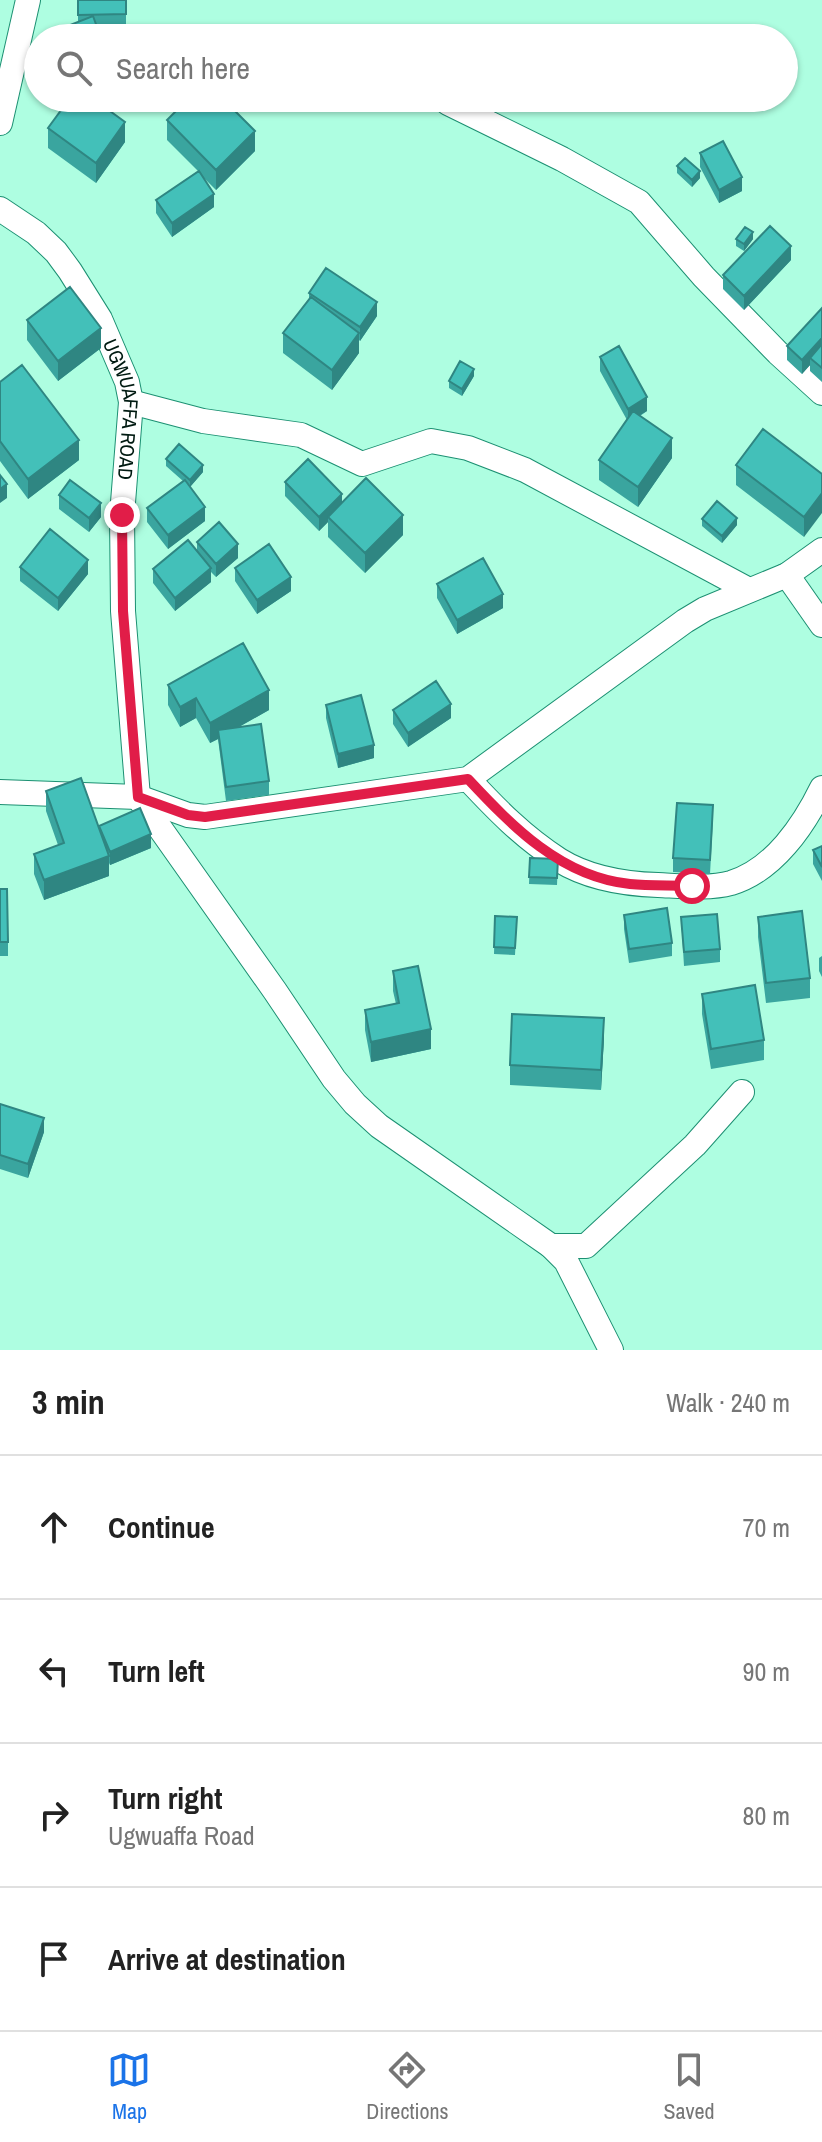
<!DOCTYPE html>
<html lang="en">
<head>
<meta charset="utf-8">
<style>
	:root { --surface:#fff; --page:#f6f6f6; --text:#222; --muted:#767676; --line:#e0e0e0; --accent:#1a73e8 }
	body { margin:0; font-family:"Archivo Narrow",sans-serif; background:var(--page); color:var(--text) }
	.stop { position:absolute; width:24px; height:24px; margin:-18px; border:6px solid #e11d48; border-radius:50%; background:#fff }
	.stop.end { background:#e11d48; border-color:#fff; box-shadow:0 2px 8px #0008 }
	.list { margin:0; padding:0; list-style:none }
	h2 { display:flex; justify-content:space-between; align-items:center; height:104px; margin:0; padding:0 32px; font-size:34px }
	h2 small { font-size:26px; font-weight:400; color:var(--muted) }
	.list li { display:grid; grid-template-columns:52px 1fr auto; gap:24px; align-items:center; box-sizing:border-box; height:144px; padding:0 32px; border-top:2px solid var(--line) }
	.list b { display:block; font-size:30px; white-space:nowrap }
	.list p { margin:0; font-size:26px; white-space:nowrap; color:var(--muted) }
	.list em { font-size:26px; font-style:normal; color:var(--muted) }
	.icon { flex:none; width:44px; height:44px; fill:none; stroke:currentColor; stroke-width:2; stroke-linecap:round; stroke-linejoin:round }
	.map { position:relative; flex:none; width:822px; height:1350px; overflow:hidden }
	.search { position:absolute; background:var(--surface); box-shadow:0 2px 6px #0004; left:24px; right:24px; top:24px; height:88px; display:flex; align-items:center; gap:20px; box-sizing:border-box; padding:0 28px; border-radius:44px; color:var(--muted); font-size:30px }
	.sheet { height:680px; background:var(--surface) }
	nav { display:flex; justify-content:space-around; align-items:center; box-sizing:border-box; height:112px; border-top:2px solid var(--line); background:var(--surface); font-size:22px; color:var(--muted) }
	nav a { display:grid; justify-items:center; gap:4px }
	nav .on { color:var(--accent) }
	.map>svg:first-child { display:block }
	.lines { fill:none; stroke-linecap:round; stroke-linejoin:round }
	.minor-casing { stroke:#1c9072; stroke-width:26 }
	.minor { stroke:#fff; stroke-width:24 }
	.wall { fill:#3aa59f }
	.shaded-wall { fill:#2f8682 }
	.building { fill:#43c0b9; stroke:#2f8682; stroke-width:2 }
	.route { stroke:#e11d48; stroke-width:10 }
	.labels { text-anchor:middle; stroke-width:6; stroke-linejoin:round; paint-order:stroke }
	.street-label { font-size:20px; fill:#001a11; stroke:#aefee1 }
</style>
</head>
<body>
<div class="map">
<svg width="822" height="1350" viewBox="0 0 822 1350">
	<rect width="100%" height="100%" fill="#aefee1"/>
	<g class="lines">
		<g class="minor-casing">
			<g id="minor">
				<path d="M448,103L562,159L639,202L704,277L778,353L822,393"/>
				<path d="M0,123L28,0"/>
				<path id="s1" d="M0,209L36,233L56,252L70,271L100,319L127,382L131,402L122,515L123,611L138,797L275,991L334,1079L355,1104L379,1126L551,1246L566,1261L611,1350"/>
				<path d="M131,402L203,421L301,435L362,464L431,441L468,448L525,470L749,590"/>
				<path d="M787,575L822,625"/>
				<path d="M468,779C496,809 523,837 559,860C588,878 624,884 658,885C681,886 709,889 731,883C774,870 804,825 822,788"/>
				<path d="M0,792L138,797L188,815L205,817L468,779L685,621L705,609L787,575L822,550"/>
				<path d="M551,1246H586L695,1145L742,1092"/>
			</g>
		</g>
		<use href="#minor" class="minor"/>
	</g>
	<path class="wall" d="M78,0H126V28H97L101,38H47V34L78,22Z
		M167,120L255,151L216,190L203,177L214,207L172,237L156,213V200L198,171L167,140Z
		M48,128L125,142L96,183L48,148Z
		M700,153L742,191L719,203L700,167Z
		M677,166L700,178L692,187L677,173Z
		M736,239H753L744,251L736,246Z
		M791,260L744,310L723,289V275Z
		M309,293L377,316L360,341L359,340V353L332,390L283,353V333L309,299Z
		M822,308V382L810,371V365L802,374L787,360V346Z
		M27,320L101,348L58,381L27,340Z
		M600,357L647,411L640,416L672,458L638,507L599,480V460L627,420L600,371Z
		M474,376L462,396L449,388V381Z
		M0,382L79,460L28,499L0,461Z
		M166,459L203,472L190,487L205,521L168,549L147,522V508L183,481L166,466Z
		M736,465L822,474L804,537L736,485Z
		M285,482L342,503L403,535L365,573L328,537V522L319,531L285,496Z
		M59,495L101,517L89,532L59,509Z
		M702,519L737,525L722,543L702,526Z
		M197,542L238,558L216,577L211,572V582L175,611L153,583V569L197,551Z
		M20,567L88,574L58,611L20,581Z
		M235,568L291,591L257,614L235,581Z
		M437,584L503,608L457,634L437,598Z
		M168,685L269,710L239,727L269,781V795L226,801L218,739L210,743L196,718L180,727L168,705Z
		M326,705L374,758L338,768L326,718Z
		M393,710L451,718L408,747L393,724Z
		M46,791L99,829V826L151,848L110,865L109,863V876L44,900L34,874V854L58,845L46,811Z
		M713,819L710,874L673,872V858Z
		M822,846V881L813,864V850Z
		M530,858L558,859L557,885L529,884Z
		M0,889L8,942V956H0Z
		M624,915L672,943V956L629,963L624,929Z
		M495,916L517,917L515,955L494,954Z
		M681,917L720,949V962L684,966Z
		M758,917L810,978V998L766,1003L758,937Z
		M822,956V977L819,971V958Z
		M393,971L431,1049L371,1062L365,1030V1010L396,1004L393,991Z
		M702,994L764,1040V1060L711,1069L702,1014Z
		M604,1038L601,1090L510,1085V1065Z
		M0,1104L44,1132L28,1178L0,1169Z"/>
	<path class="shaded-wall" d="M125,122V142L96,183V163Z
		M255,131V151L216,190V170Z
		M700,171V178L692,187V180Z
		M742,177V191L719,203V190Z
		M214,194V207L172,237V223Z
		M753,232V239L744,251V244Z
		M791,246V260L744,310V296Z
		M377,302V316L360,341V327Z
		M101,328V348L58,381V361Z
		M359,333V353L332,390V370Z
		M822,338V351L810,358V365L802,374V360Z
		M474,369V376L462,396V389Z
		M647,397V411L628,422V409Z
		M672,438V458L638,507V487Z
		M79,440V460L28,499V479Z
		M203,465V472L190,487V480Z
		M7,484V498L0,503V489Z
		M822,493V513L804,537V517Z
		M342,494V508L328,517V522L319,531V517Z
		M101,503V517L89,532V518Z
		M205,507V521L168,549V535Z
		M403,515V535L365,573V553Z
		M737,518V525L722,543V536Z
		M238,544V558L216,577V564Z
		M88,560V574L58,611V598Z
		M211,568V582L175,611V598Z
		M291,577V591L257,614V600Z
		M503,594V608L457,634V620Z
		M269,690V710L219,738L218,730V739L210,743V723Z
		M196,698V718L180,727V707Z
		M451,704V718L408,747V733Z
		M374,745V758L338,768V754Z
		M151,834V848L110,865V852Z
		M109,856V876L44,900V880Z
		M604,1018V1038L601,1090V1070Z
		M431,1029V1049L371,1062V1042Z
		M44,1118V1132L28,1178V1164Z"/>
	<path class="building" d="M78,0H126V14L78,15Z
		M93,16L101,38H48L47,34Z
		M70,98H92L125,122L96,163L48,128Z
		M189,98H222L255,131L216,170L167,120Z
		M723,141L742,177L719,190L700,153Z
		M685,158L700,171L692,180L677,166Z
		M199,171L214,194L172,223L156,200Z
		M770,226L791,246L744,296L723,275Z
		M745,227L753,232L744,244L736,239Z
		M326,268L377,302L360,327L309,293Z
		M70,287L101,328L58,361L27,320Z
		M311,297L359,333L332,370L283,333Z
		M822,308V338L802,360L787,346Z
		M822,344V368L810,358Z
		M619,346L647,397L628,409L600,357Z
		M460,361L474,369L462,389L449,381Z
		M22,365L79,440L28,479L0,441V382Z
		M633,411L672,438L638,487L599,460Z
		M763,429L822,474V493L804,517L736,465Z
		M179,444L203,465L190,480L166,459Z
		M308,459L342,494L319,517L285,482Z
		M0,475L7,484L0,489Z
		M366,478L403,515L365,553L328,517Z
		M70,480L101,503L89,518L59,495Z
		M185,480L205,507L168,535L147,508Z
		M717,501L737,518L722,536L702,519Z
		M219,522L238,544L216,564L197,542Z
		M50,529L88,560L58,598L20,567Z
		M188,540L211,568L175,598L153,569Z
		M269,544L291,577L257,600L235,568Z
		M483,558L503,594L457,620L437,584Z
		M243,643L269,690L210,723L196,698L180,707L168,685Z
		M436,681L451,704L408,733L393,710Z
		M361,695L374,745L338,754L326,705Z
		M261,724L269,781L226,787L218,730Z
		M81,778L109,856L44,880L34,854L64,843L46,791Z
		M677,803L713,805L710,860L673,858Z
		M140,808L151,834L110,852L99,826Z
		M822,846V867L813,850Z
		M530,858L558,859L557,878L529,877Z
		M0,889H7L8,942H0Z
		M667,908L672,943L629,949L624,915Z
		M802,911L810,978L766,983L758,917Z
		M717,914L720,949L684,952L681,917Z
		M495,916L517,917L515,948L494,947Z
		M418,966L431,1029L371,1042L365,1010L399,1003L393,971Z
		M755,985L764,1040L711,1049L702,994Z
		M512,1014L604,1018L601,1070L510,1065Z
		M0,1104L44,1118L28,1164L0,1155Z"/>
	<g class="lines">
		<path class="route" d="M122,515L123,611L138,797L188,815L205,817L468,779C512,826 561,877 630,884C650,886 671,885 692,886"/>
	</g>
	<g class="labels">
		<g class="street-label">
			<text dy="7" stroke="none"><textPath href="#s1" startOffset="246">UGWUAFFA ROAD</textPath></text>
		</g>
	</g>
</svg>
<div class="stop" style="left:692px;top:886px"></div>
<div class="stop end" style="left:122px;top:515px"></div>
<div class="search"><svg class="icon" aria-label="search" viewBox="0 0 24 24"><circle cx="10" cy="10" r="6"/><path d="M15 15l6 6"/></svg>Search here</div>
</div>
<section class="sheet">
<h2>3 min<small>Walk · 240 m</small></h2>
<ul class="list">
<li><svg class="icon" aria-label="ahead" viewBox="0 0 24 24"><path d="M12 20V5M6 11l6-6 6 6"/></svg><div><b>Continue</b></div><em>70 m</em></li>
<li><svg class="icon" aria-label="left" viewBox="0 0 24 24"><path d="M17 20v-9H6M10 6l-5 5 5 5"/></svg><div><b>Turn left</b></div><em>90 m</em></li>
<li><svg class="icon" aria-label="right" viewBox="0 0 24 24"><path d="M7 20v-9h11M14 6l5 5-5 5"/></svg><div><b>Turn right</b><p>Ugwuaffa Road</p></div><em>80 m</em></li>
<li><svg class="icon" aria-label="arrive" viewBox="0 0 24 24"><path d="M6 21V4h12l-3 4 3 4H6"/></svg><div><b>Arrive at destination</b></div></li>
</ul>
</section>
<nav>
<a class="on"><svg class="icon" aria-label="map" viewBox="0 0 24 24"><path d="M3 6l6-2 6 2 6-2v14l-6 2-6-2-6 2zM9 4v14M15 6v14"/></svg>Map</a>
<a><svg class="icon" aria-label="directions" viewBox="0 0 24 24"><path d="M12 3l9 9-9 9-9-9zM9 14v-3h6M13 9l2 2-2 2"/></svg>Directions</a>
<a><svg class="icon" aria-label="saved" viewBox="0 0 24 24"><path d="M7 4h10v16l-5-4-5 4z"/></svg>Saved</a>
</nav>
</body>
</html>
